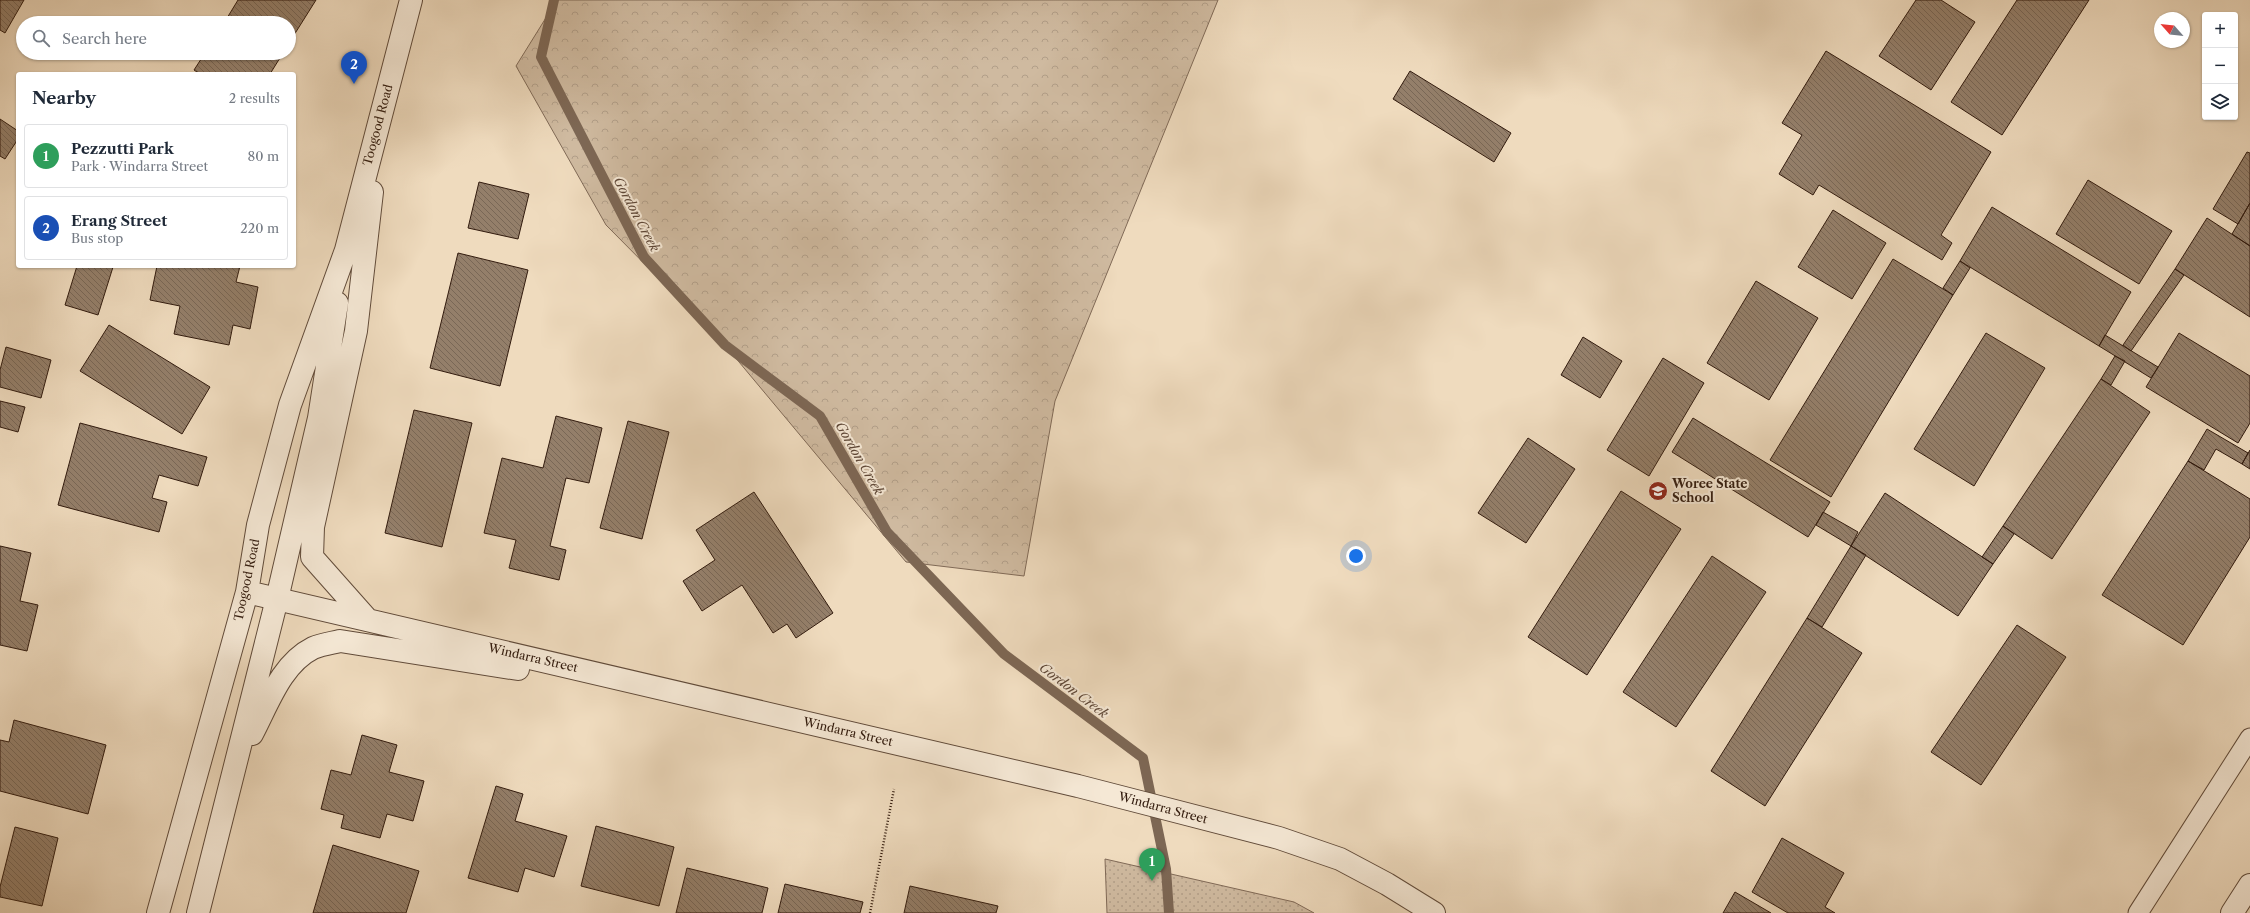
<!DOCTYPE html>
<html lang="en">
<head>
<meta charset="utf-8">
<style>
	:root { --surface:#fff; --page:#f6f6f7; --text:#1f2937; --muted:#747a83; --line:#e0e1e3; --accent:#1a73e8 }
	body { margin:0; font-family:"Libre Caslon Text",serif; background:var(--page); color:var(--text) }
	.controls { position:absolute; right:12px; top:12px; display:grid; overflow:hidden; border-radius:4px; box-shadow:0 1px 3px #0004 }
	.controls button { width:36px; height:36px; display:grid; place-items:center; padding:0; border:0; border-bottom:1px solid var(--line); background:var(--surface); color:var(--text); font:20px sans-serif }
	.compass { position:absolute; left:2154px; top:12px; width:36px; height:36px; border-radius:50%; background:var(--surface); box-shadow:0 1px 3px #0004; rotate:297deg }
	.you { position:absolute; left:1356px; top:556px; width:14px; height:14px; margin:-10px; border:3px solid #fff; border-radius:50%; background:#1a73e8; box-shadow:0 0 0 6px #1a73e833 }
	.badge { display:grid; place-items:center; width:26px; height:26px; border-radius:50%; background:var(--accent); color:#fff; font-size:13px; font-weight:700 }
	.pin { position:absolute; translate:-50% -33px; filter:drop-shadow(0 1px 2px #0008) }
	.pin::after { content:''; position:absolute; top:21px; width:14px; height:12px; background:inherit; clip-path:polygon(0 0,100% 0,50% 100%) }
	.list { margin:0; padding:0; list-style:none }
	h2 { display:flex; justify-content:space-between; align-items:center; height:52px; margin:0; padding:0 16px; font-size:17px }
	h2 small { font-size:13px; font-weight:400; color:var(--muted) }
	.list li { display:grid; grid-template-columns:26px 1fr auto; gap:12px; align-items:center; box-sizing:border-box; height:64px; margin:0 8px 8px; padding:0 8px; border:1px solid var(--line); border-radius:4px }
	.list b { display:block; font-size:15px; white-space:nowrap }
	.list p { margin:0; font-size:13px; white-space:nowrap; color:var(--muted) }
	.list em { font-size:13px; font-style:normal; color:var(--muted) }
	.icon { flex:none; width:22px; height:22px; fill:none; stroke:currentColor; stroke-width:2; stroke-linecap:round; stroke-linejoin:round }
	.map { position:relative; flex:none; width:2250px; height:913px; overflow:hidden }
	.search { position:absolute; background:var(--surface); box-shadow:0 1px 3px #0004; left:16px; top:16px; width:280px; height:44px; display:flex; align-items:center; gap:10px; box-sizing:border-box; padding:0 14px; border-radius:22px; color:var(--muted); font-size:15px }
	.panel { position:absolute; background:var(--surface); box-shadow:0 1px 3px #0004; left:16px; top:72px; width:280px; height:196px; border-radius:4px }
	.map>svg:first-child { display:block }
	.forest { fill:url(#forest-crowns); stroke:#806a57 }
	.park { fill:url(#park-dots); stroke:#806a57 }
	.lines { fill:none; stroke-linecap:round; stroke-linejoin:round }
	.stream { stroke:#7d6754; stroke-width:10 }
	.building { fill:url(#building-back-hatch); stroke:#321b0e }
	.service-casing { stroke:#614b3a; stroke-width:21 }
	.tertiary-casing { stroke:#614b3a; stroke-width:24 }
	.path { stroke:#321b0e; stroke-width:2.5; stroke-dasharray:1 2; stroke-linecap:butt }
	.service { stroke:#f5e8d5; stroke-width:19 }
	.tertiary { stroke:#f5e8d5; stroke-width:22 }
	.labels { text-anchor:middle; stroke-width:4; stroke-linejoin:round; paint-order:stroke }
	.street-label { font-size:12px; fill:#321b0e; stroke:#f5e8d5 }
	.poi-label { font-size:12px; font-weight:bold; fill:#321b0e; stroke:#f5e8d5; text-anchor:start }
	.water-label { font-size:13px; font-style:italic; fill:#5e4737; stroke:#f5e8d5 }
</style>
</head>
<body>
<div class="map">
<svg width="2250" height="913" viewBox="0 0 2250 913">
	<defs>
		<pattern id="forest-crowns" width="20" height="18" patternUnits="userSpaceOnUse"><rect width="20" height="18" fill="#cfbaa0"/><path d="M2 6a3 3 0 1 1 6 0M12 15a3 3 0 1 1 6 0" fill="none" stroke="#b29f89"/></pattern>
		<pattern id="park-dots" width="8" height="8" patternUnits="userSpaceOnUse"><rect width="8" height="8" fill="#cfbaa0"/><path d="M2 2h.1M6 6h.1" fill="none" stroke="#b29f89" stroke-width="1.8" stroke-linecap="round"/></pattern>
		<pattern id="building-back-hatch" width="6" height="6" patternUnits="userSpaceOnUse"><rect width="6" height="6" fill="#947f6a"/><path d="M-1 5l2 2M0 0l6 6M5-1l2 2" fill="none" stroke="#796756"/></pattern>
	</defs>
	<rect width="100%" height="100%" fill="#efdbbe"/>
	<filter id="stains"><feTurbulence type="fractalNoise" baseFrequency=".005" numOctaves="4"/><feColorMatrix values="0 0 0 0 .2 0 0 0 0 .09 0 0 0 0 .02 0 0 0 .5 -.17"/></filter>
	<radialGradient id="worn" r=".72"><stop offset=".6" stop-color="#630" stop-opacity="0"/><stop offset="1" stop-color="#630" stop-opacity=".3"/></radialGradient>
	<path class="forest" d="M557,0H1218L1055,401L1024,576L906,562L724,344L606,225L516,66Z"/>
	<path class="park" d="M1105,859L1294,902L1314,913H1107Z"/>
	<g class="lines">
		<path class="stream" d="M554,0L541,57L644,257L725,345L820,416L887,532L1004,654L1143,758L1166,869L1169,913"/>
	</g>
	<path class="building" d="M0,0H24L5,33L0,30Z
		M238,0H316L289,43V23H224Z
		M1916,0H1941L1975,22L1931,90L1879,56Z
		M2017,0H2089L2002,135L1951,102Z
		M1826,51L1991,152L1941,235L1952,243L1942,260L1819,185L1813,195L1779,174L1802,135L1782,123Z
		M205,53H283L270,74H200L194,70Z
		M1410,71L1511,133L1494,162L1393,99Z
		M0,119L18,131V139L5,159L0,156Z
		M2247,152L2250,153V203L2238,224L2213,209Z
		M2088,180L2172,231L2139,284L2056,234Z
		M479,182L529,194L518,239L468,228Z
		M2250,203V246L2232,234Z
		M1992,207L2131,292L2099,346L1960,261Z
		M1833,210L1886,243L1852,299L1798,267Z
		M2207,218L2250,246V317L2175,269Z
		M458,253L528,270L500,386L430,368Z
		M1893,259L1953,295L1831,497L1770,460Z
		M1960,261L1970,268L1953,295L1943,288Z
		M77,266L113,267L98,315L65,305Z
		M157,266H240L236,282L258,287L250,329L233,325L229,345L174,334L180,306L150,300Z
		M2175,269L2184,275L2131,351L2123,345Z
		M1756,281L1818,318L1769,400L1707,363Z
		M109,325L210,387L182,434L80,371Z
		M1986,333L2045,368L1974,486L1914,449Z
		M2179,333L2250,376V423L2238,443L2146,387Z
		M2105,335L2158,367L2151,378L2099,346Z
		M1583,337L1622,361L1600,398L1561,375Z
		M6,347L51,360L41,398L0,387V370Z
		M2115,356L2125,361L2111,385L2101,379Z
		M1663,358L1704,383L1649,476L1607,450Z
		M2101,379L2150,412L2052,559L2003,526Z
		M0,401L25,407L18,432L0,427Z
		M414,410L472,423L442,547L385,533Z
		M556,416L602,428L589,483L566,478L550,546L566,550L559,580L509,568L516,540L484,533L502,458L543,468Z
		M1693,418L1830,502L1808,537L1672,452Z
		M628,421L669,432L642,539L600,528Z
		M80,423L207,457L198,486L159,475L152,498L167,502L159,532L58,505Z
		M2207,429L2248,453L2242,464L2216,449L2204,470L2188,461Z
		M1528,438L1575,469L1526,543L1478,513Z
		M2250,450V469L2242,464Z
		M2188,461L2250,499V537L2183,645L2102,595Z
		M1621,491L1681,529L1587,675L1528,637Z
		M754,492L833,613L796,638L787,624L773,633L742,585L702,611L683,581L715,560L696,530Z
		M1885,493L1993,564L1958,616L1851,546Z
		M1823,512L1858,532L1851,546L1816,525Z
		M2003,526L2014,534L1993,564L1982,557Z
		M0,546L31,553L20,601L38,605L27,651L0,645Z
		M1851,546L1866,555L1822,627L1807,618Z
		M1712,556L1766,592L1676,727L1623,692Z
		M1807,618L1862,653L1765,806L1711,771Z
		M2017,625L2066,657L1981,785L1931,752Z
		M14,720L106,745L88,814L0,791V740L9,742Z
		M362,735L397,745L389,772L424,781L413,821L387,814L380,838L341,828L344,815L321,809L331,770L351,775Z
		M496,786L523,794L515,821L567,836L554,877L525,868L518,892L468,878Z
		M596,826L674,847L659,906L581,886Z
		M15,827L58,838L42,906L0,897V887Z
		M1782,838L1844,873L1825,907L1835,913H1788L1752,892Z
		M333,845L419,871L406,913H313Z
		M687,868L768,888L762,913H676Z
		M785,884L863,902L860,913H778Z
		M910,886L998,906L996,913H904Z
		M1735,892L1771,913H1723Z"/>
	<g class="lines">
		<g class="service-casing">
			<path id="service" d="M2138,913L2250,738"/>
		</g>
		<g class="tertiary-casing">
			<path id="tertiary" d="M247,592L1078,786L1279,838L1340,859L1387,884L1434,913
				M367,619L312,557L313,527L356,331L372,192
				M252,734C268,704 281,664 313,648C322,644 332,643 340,641L518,669
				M158,913L247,592L258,525L290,405L346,250L411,0
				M198,913L277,599L319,418L337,303
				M2232,913L2250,885"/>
		</g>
		<path class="path" d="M870,913L894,789"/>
		<use href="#service" class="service"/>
		<use href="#tertiary" class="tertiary"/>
	</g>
	<defs>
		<g id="school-disc" transform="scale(1)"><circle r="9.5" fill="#8f2418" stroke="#f5e8d5"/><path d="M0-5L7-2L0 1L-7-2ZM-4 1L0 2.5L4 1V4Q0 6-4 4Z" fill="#fff"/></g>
	</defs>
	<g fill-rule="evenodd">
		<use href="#school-disc" x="1658" y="491"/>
	</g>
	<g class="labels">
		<g class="street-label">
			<text transform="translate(378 125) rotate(-75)" y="4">Toogood Road</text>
			<text transform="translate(247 580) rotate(-78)" y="4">Toogood Road</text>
			<text transform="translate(533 658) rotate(13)" y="4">Windarra Street</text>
			<text transform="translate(848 732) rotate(13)" y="4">Windarra Street</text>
			<text transform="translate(1163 808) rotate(15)" y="4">Windarra Street</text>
		</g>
		<g class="poi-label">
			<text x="1672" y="488">Woree State<tspan x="1672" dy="14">School</tspan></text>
		</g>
		<g class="water-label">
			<text transform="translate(637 214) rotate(62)" y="5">Gordon Creek</text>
			<text transform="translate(860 458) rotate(60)" y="5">Gordon Creek</text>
			<text transform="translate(1074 690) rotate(37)" y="5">Gordon Creek</text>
		</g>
	</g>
	<rect width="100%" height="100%" filter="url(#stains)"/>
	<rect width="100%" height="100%" fill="url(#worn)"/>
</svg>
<div class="controls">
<button>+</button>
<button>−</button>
<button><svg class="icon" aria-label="layers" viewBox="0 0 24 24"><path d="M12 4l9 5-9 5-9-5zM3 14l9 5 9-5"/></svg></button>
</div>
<svg class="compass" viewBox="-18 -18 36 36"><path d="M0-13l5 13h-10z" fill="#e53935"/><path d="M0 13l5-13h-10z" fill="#747a83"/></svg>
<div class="you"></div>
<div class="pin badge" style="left:1152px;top:881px;background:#2e9e5b">1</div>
<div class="pin badge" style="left:354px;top:84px;background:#1a4fb4">2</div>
<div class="search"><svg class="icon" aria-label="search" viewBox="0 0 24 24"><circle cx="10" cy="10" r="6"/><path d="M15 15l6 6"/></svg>Search here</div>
<section class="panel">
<h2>Nearby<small>2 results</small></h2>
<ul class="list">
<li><span class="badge" style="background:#2e9e5b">1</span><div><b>Pezzutti Park</b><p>Park · Windarra Street</p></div><em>80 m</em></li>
<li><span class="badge" style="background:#1a4fb4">2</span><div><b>Erang Street</b><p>Bus stop</p></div><em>220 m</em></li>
</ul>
</section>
</div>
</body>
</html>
